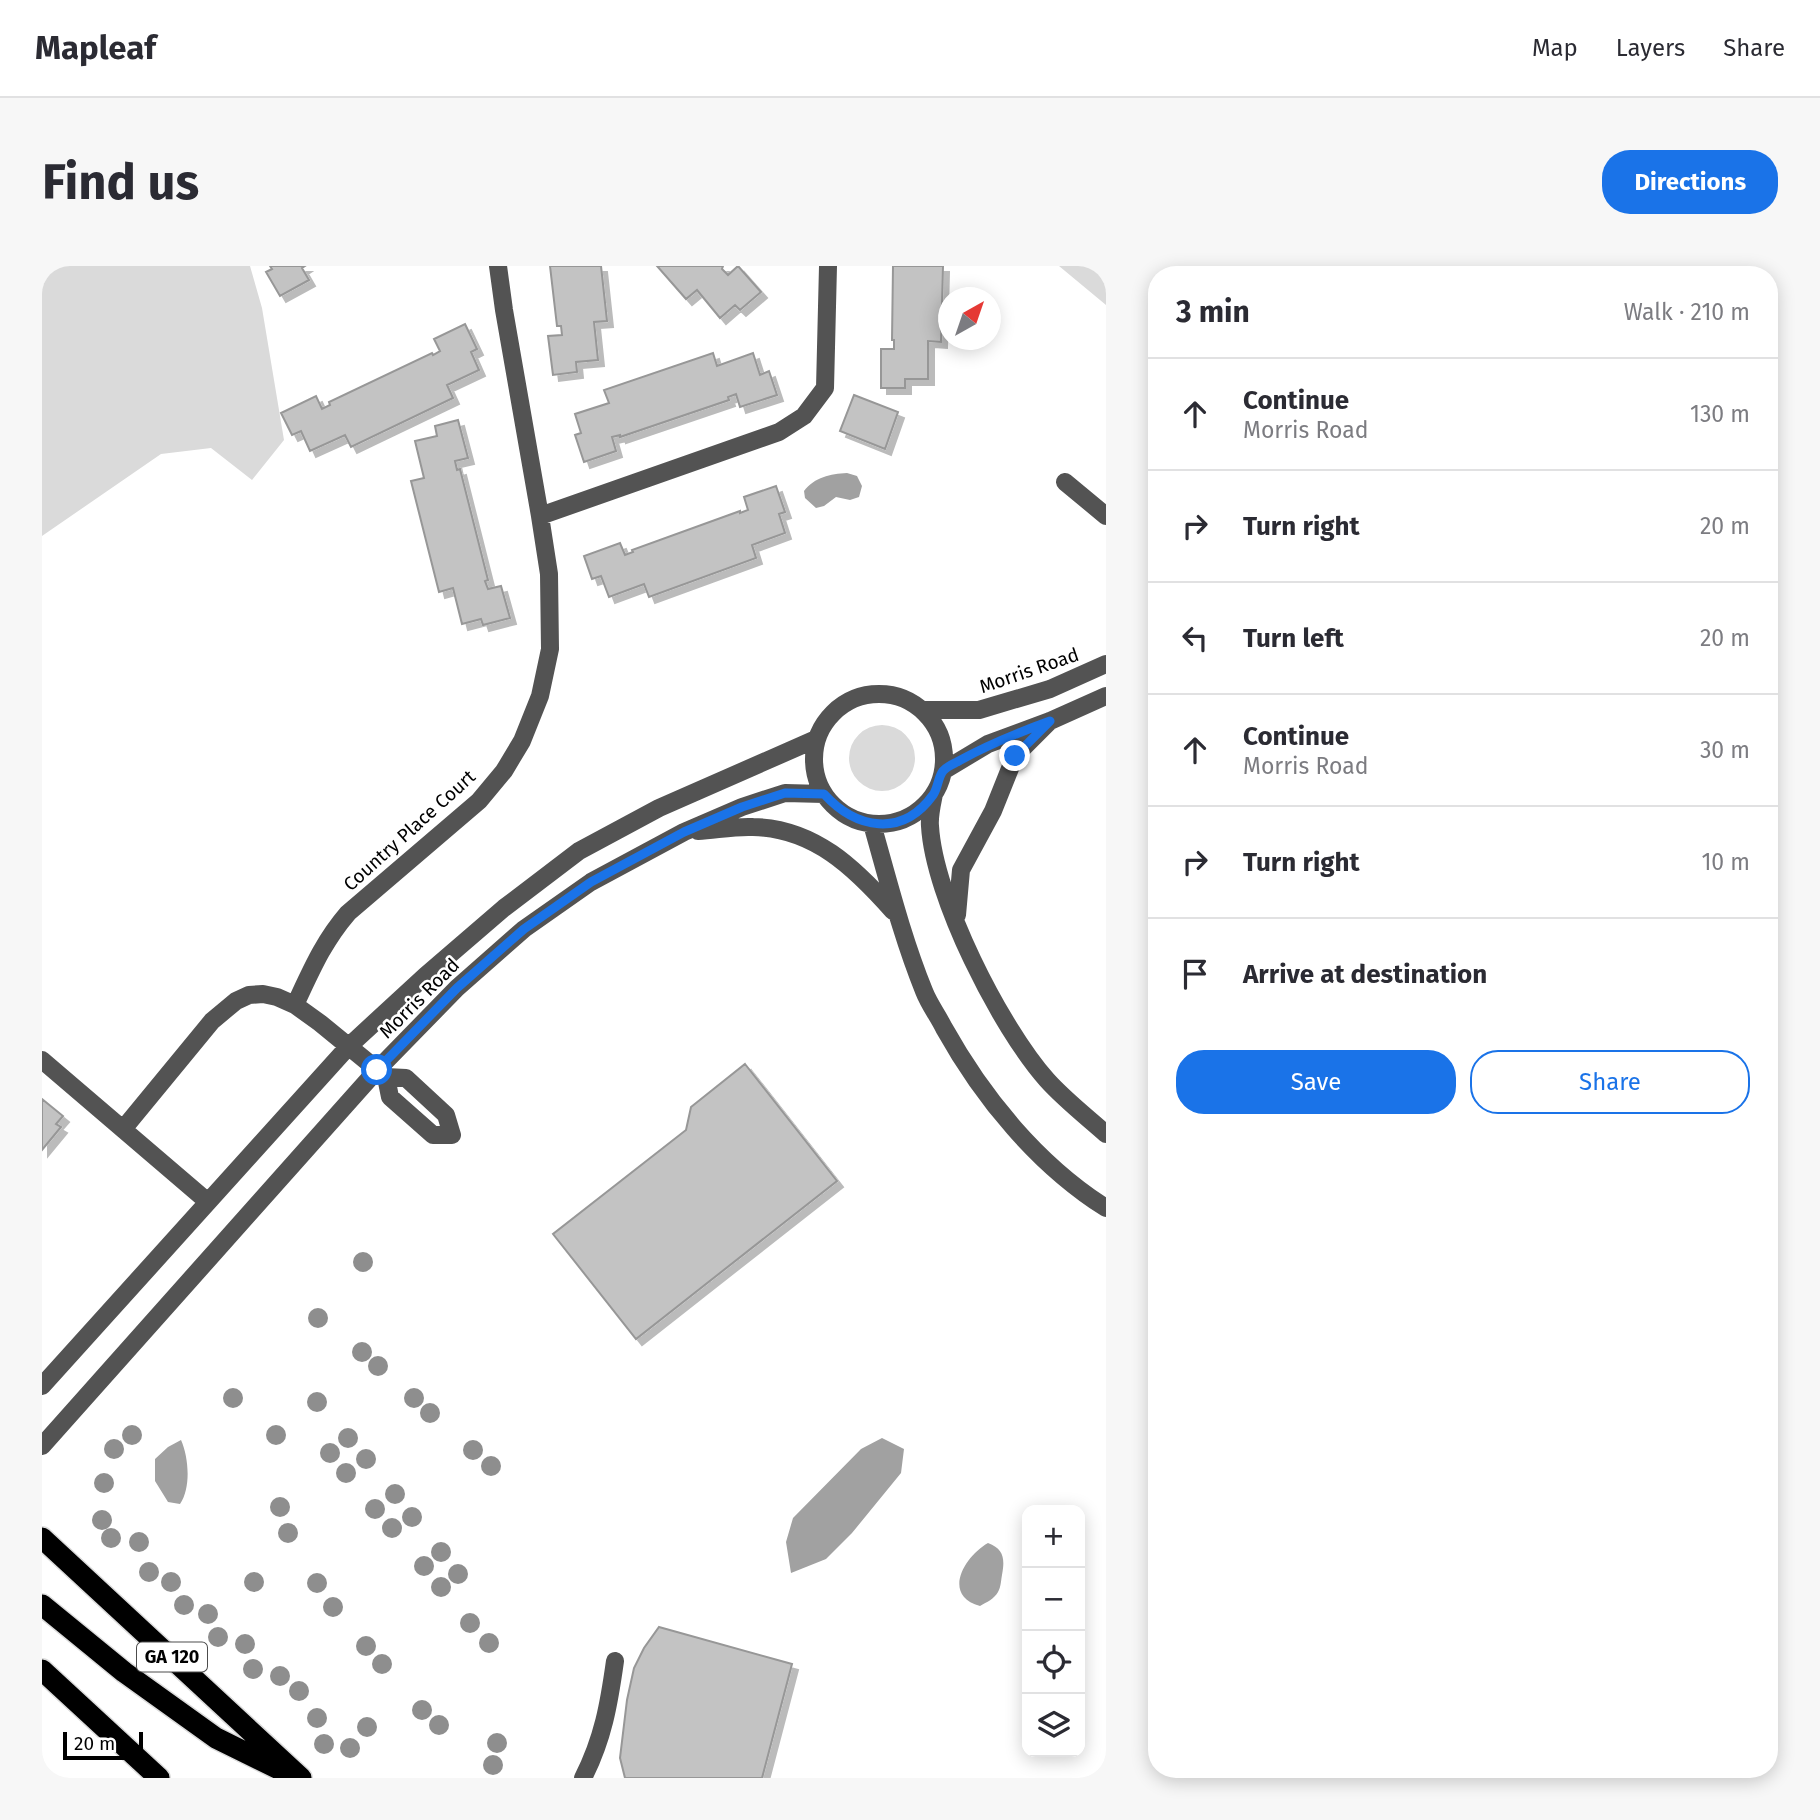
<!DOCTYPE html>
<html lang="en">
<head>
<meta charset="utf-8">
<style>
	:root { --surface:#fff; --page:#f7f7f7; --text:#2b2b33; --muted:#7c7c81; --line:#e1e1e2; --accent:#1a73e8 }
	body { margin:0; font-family:"Fira Sans",sans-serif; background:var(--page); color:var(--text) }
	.controls { position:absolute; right:21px; bottom:21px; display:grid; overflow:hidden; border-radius:14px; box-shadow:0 4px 18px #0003 }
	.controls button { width:63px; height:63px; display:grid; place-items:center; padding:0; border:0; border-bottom:2px solid var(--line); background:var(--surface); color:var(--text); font:35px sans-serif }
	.compass { position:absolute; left:896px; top:21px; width:63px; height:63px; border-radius:50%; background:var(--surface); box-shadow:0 4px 18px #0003; rotate:40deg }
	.scale { position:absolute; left:21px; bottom:18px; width:80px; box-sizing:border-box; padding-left:7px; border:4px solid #000; border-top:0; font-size:19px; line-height:24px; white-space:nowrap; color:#000; -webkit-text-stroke:5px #fff; paint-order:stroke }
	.stop { position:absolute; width:21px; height:21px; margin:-16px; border:5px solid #1a73e8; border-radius:50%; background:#fff }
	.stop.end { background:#1a73e8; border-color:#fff; box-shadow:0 2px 7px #0008 }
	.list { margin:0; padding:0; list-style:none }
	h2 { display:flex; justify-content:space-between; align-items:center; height:91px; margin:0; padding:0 28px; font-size:30px }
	h2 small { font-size:23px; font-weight:400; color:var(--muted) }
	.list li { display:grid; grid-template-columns:46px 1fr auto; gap:21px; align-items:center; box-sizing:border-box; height:112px; padding:0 28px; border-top:2px solid var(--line) }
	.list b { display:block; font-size:26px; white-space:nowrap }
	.list p { margin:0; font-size:23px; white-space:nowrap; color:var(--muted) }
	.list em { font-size:23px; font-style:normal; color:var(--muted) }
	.actions { display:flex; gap:14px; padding:21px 28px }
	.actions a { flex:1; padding:16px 0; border:2px solid var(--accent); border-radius:28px; text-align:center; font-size:24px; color:var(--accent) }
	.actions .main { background:var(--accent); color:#fff }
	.icon { flex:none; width:38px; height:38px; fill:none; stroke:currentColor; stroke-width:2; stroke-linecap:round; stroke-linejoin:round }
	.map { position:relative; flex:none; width:1064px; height:1512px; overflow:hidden; border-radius:28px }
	header { display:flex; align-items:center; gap:42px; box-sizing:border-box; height:98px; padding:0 35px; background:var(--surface); border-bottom:2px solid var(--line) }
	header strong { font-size:33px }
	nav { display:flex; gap:38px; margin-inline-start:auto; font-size:24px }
	.intro { display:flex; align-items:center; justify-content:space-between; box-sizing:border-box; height:168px; padding:0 42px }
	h1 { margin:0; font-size:49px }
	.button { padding:18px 32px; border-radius:28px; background:var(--accent); color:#fff; font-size:24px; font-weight:700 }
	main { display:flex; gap:42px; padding:0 42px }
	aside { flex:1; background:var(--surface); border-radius:28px; box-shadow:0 4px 18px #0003 }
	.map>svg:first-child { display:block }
	.green { fill:#dadada }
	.water { fill:#a1a1a1 }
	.building { fill:#c3c3c3; stroke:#979797; stroke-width:2; filter:url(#shadow) }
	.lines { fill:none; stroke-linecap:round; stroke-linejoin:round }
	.highway-casing { stroke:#dbdbdb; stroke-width:24 }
	.minor { stroke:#535353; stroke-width:18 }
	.highway { stroke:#000; stroke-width:21 }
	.tree { fill:#8e8e8e }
	.route { stroke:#1a73e8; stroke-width:9 }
	.labels { text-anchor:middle; stroke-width:5; stroke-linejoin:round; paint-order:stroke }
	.shield { fill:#fff; stroke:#4c4c4c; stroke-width:2 }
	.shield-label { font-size:18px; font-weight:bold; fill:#000 }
	.street-label { font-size:19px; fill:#000; stroke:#fff }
</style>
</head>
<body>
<header>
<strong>Mapleaf</strong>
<nav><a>Map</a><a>Layers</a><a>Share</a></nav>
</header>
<div class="intro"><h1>Find us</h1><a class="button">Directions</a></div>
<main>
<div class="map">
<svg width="1064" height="1512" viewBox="0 0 1064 1512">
	<defs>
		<filter id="shadow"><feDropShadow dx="6" dy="6" stdDeviation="0" flood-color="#0004"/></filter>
	</defs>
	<rect width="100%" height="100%" fill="#fff"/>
	<path class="green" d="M0,0H208L220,42L242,174L210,214L169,182L119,188L0,270Z
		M1017,0H1064V39Z
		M807 492a33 33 0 1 1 66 0a33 33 0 1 1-66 0Z"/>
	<path class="water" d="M805,207L815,210L820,220L817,231L808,234L794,231L782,240L774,242L763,232L762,225C773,211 788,208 805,207Z
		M840,1172L862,1183L859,1207L810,1267L784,1293L749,1307L744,1276L751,1252L819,1183Z
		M139,1174C147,1192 149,1222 138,1238L126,1236L113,1215V1193L126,1181Z
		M946,1277C962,1283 963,1293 960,1309C959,1314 959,1321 956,1326C952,1333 945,1336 938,1340C899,1329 923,1290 946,1277Z"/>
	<path class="building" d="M228,0H263L260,2L267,14L238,30L224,6L230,3Z
		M508,0H559L565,55L552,56L556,94L534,96L535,106L511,109L506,70L520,69L519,60H515Z
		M615,0H681L680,3L686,9L696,0L719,26L698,44L693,39L678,52L655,24L644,33Z
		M851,0H901L899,76L886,75V113H863V122H839V83H852V74H850Z
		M423,58L435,83L429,86L437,104L405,119L411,132L309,181L303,169L268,185L259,165L250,169L239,147L274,130L280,143L288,139L287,136L390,87L391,89L398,85L392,73Z
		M671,87L675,100L711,87L718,109L727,105L735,129L698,141L694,128L686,131L687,134L578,171V169L570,171L574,185L542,196L533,169L539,167L533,148L567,137L562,124Z
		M812,129L856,146L843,183L798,165Z
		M416,154L426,192L413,195L415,204L418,203L446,314L443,315L446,323L459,320L468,352L441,359L439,353L420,358L411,322L397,326L369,215L382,212L373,175L395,170L393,160Z
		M734,220L743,246L737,248L743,267L710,279L714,292L607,331L602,318L567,331L559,310L550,313L542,290L578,277L583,289L591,286L590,284L698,245V247L706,244L702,231Z
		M703,798L795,915L594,1073L511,968L644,864L649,841Z
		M0,833L21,850L14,858L19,861L0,884Z
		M617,1361L750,1398L720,1512H583L578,1492L585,1434L592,1402L602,1382Z"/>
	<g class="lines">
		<g class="highway-casing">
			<path id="highway" d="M0,1272L259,1512
				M0,1339L82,1406L174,1472L243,1506
				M0,1404L117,1512"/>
		</g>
		<path class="minor" d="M456,0L462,44L498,250L737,166L762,150L783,122L786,0
			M1023,216L1064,250
			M772 493a65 65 0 1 1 130 0a65 65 0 1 1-130 0Z
			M880,444H937L1008,423L1064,398
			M901,505L946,478L1008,455L1064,430
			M892,528C890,538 887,550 888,560C892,631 958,761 1005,814C1023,834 1045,851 1064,868
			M830,558C846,614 860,671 882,725C887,738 896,750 902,762C941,832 996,899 1064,942
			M656,565C674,564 693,560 711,561C772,562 813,602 851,645
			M915,649L919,604L951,545L973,490L1008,455
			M253,739C269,705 281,676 306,647L437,535L462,505L480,475L498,430L508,383L507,308L498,250
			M0,794L166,936
			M82,862L170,755L194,735L207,729L221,728L235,731L253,739L278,757L344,811L364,812L404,849L410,869H391L348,831L344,811
			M0,1120L306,781L383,710L462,642L537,585L617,542L774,473
			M0,1180L335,804L415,722L482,663L549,616L642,566L700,541L743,527L782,528
			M541,1512C561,1473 567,1438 573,1395"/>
		<use href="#highway" class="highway"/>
	</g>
	<g class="tree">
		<circle cx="321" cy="996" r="10"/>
		<circle cx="276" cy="1052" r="10"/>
		<circle cx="320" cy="1086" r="10"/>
		<circle cx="336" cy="1100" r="10"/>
		<circle cx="191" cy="1132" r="10"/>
		<circle cx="372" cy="1132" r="10"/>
		<circle cx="275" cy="1136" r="10"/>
		<circle cx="388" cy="1147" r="10"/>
		<circle cx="90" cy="1169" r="10"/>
		<circle cx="234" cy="1169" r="10"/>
		<circle cx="306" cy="1172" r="10"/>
		<circle cx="72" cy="1183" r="10"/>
		<circle cx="431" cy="1184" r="10"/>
		<circle cx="288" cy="1187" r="10"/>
		<circle cx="324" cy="1193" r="10"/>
		<circle cx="449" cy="1200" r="10"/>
		<circle cx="304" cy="1207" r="10"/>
		<circle cx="62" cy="1217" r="10"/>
		<circle cx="353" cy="1228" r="10"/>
		<circle cx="238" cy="1241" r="10"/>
		<circle cx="333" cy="1243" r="10"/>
		<circle cx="370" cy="1251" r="10"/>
		<circle cx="60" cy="1254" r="10"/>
		<circle cx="350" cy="1262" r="10"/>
		<circle cx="246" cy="1267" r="10"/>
		<circle cx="69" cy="1272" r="10"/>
		<circle cx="97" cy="1276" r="10"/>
		<circle cx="399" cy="1286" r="10"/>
		<circle cx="382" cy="1300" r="10"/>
		<circle cx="107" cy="1306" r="10"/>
		<circle cx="416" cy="1308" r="10"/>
		<circle cx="129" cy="1316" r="10"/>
		<circle cx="212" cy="1316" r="10"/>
		<circle cx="275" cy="1317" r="10"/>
		<circle cx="399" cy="1321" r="10"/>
		<circle cx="142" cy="1339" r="10"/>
		<circle cx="291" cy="1341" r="10"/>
		<circle cx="166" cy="1348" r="10"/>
		<circle cx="428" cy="1357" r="10"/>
		<circle cx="176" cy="1371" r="10"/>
		<circle cx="447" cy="1377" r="10"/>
		<circle cx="203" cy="1378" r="10"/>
		<circle cx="324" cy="1380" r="10"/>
		<circle cx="340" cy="1398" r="10"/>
		<circle cx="211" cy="1403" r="10"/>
		<circle cx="238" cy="1410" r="10"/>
		<circle cx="257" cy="1425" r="10"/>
		<circle cx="380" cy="1444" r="10"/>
		<circle cx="275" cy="1452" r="10"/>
		<circle cx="397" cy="1459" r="10"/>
		<circle cx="325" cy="1461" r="10"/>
		<circle cx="455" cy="1477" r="10"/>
		<circle cx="282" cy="1478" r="10"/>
		<circle cx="308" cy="1482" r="10"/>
		<circle cx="451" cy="1499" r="10"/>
	</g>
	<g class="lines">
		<path class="route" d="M335,804L415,722L482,663L549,616L642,566L700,541L743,527L782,528C814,563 860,572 891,529C896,522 896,511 901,505C904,501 911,498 915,496C945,479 975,467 1008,455L973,490"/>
	</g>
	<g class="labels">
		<rect class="shield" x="95" y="1376.5" width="70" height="29" rx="5"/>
		<g class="shield-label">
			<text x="130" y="1397">GA 120</text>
		</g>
		<g class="street-label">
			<text transform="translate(987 404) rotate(-19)" y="7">Morris Road</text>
			<text transform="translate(367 564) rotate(-42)" y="7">Country Place Court</text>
			<text transform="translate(377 732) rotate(-45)" y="7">Morris Road</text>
		</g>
	</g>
</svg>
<div class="controls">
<button>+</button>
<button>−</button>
<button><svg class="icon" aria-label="locate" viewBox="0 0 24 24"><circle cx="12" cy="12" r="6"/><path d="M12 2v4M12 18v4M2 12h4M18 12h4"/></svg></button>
<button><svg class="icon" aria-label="layers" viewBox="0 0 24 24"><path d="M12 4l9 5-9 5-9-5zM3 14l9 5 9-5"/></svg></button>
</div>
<svg class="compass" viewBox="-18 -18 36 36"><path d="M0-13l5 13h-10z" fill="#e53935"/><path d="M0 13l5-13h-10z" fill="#7c7c81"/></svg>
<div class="scale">20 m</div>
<div class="stop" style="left:335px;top:804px"></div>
<div class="stop end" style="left:973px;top:490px"></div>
</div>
<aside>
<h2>3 min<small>Walk · 210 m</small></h2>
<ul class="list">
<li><svg class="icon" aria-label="ahead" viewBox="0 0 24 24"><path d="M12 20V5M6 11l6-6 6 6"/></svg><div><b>Continue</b><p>Morris Road</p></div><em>130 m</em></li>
<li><svg class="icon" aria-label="right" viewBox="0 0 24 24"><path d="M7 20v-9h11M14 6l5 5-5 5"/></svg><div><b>Turn right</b></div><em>20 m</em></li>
<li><svg class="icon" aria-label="left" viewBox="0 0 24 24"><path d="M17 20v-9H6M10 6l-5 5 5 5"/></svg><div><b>Turn left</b></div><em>20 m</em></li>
<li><svg class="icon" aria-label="ahead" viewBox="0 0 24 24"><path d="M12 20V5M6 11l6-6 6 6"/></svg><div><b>Continue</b><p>Morris Road</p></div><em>30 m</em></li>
<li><svg class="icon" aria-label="right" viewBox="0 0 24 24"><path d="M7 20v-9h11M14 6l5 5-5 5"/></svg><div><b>Turn right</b></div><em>10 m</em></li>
<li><svg class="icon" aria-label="arrive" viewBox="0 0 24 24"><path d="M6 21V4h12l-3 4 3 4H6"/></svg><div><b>Arrive at destination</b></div></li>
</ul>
<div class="actions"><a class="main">Save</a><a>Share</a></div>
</aside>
</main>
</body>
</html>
